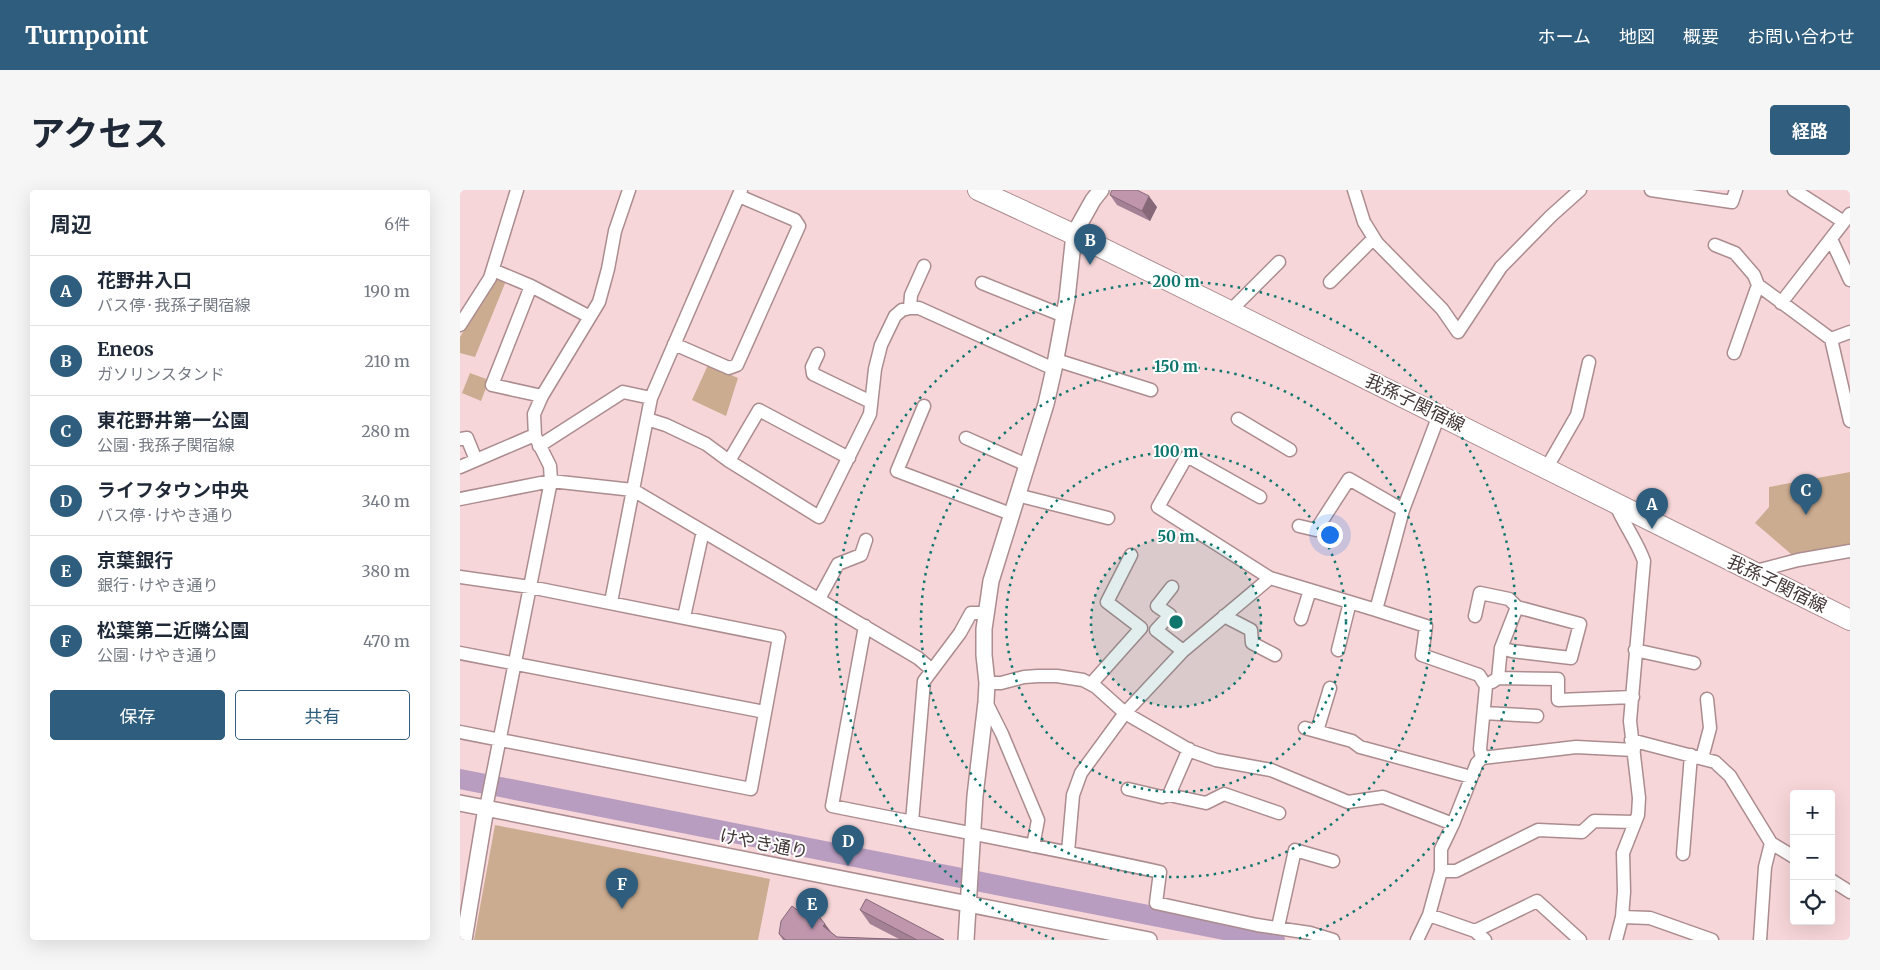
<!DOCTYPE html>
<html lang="ja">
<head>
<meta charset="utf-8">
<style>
	:root { --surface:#fff; --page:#f6f6f7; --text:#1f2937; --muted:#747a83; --line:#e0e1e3; --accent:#2f5d7d }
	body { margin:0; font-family:Merriweather,"Noto Sans JP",serif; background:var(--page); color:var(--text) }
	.controls { position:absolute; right:15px; bottom:15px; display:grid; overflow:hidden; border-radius:5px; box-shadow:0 5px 20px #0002 }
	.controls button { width:45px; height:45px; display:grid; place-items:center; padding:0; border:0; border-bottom:1px solid var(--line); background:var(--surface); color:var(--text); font:25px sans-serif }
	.you { position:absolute; left:869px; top:344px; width:18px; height:18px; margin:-12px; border:4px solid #fff; border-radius:50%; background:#1a73e8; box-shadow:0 0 0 8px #1a73e833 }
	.badge { display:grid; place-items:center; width:32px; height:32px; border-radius:50%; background:var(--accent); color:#fff; font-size:16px; font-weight:700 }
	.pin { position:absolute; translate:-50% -41px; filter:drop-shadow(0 1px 2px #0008) }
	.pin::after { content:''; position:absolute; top:26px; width:18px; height:15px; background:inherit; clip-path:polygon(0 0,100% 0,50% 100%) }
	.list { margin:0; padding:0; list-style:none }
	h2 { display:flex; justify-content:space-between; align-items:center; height:65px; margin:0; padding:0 20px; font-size:21px }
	h2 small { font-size:16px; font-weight:400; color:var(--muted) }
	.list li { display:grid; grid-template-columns:32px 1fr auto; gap:15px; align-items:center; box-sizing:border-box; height:70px; padding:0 20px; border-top:1px solid var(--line) }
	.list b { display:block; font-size:19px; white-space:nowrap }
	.list p { margin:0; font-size:16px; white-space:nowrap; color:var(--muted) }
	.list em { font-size:16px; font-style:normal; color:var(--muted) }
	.actions { display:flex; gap:10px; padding:15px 20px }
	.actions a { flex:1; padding:11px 0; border:1px solid var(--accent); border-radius:5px; text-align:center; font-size:18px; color:var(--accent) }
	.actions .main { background:var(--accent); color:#fff }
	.icon { flex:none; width:28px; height:28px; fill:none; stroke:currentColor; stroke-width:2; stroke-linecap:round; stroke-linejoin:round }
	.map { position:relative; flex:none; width:1390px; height:750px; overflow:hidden; border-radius:5px }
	header { display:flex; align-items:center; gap:30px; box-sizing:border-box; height:70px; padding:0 25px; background:var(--accent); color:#fff }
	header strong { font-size:24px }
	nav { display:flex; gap:28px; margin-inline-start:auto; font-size:18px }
	.intro { display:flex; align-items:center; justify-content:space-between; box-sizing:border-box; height:120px; padding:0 30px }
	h1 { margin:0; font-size:35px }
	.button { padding:12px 22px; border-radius:5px; background:var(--accent); color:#fff; font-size:18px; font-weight:700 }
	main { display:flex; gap:30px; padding:0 30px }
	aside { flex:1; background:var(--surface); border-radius:5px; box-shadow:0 5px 20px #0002 }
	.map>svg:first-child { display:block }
	.green { fill:#cbac90 }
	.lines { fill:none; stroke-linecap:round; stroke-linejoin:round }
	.river { stroke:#b89dc0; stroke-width:20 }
	.minor-casing { stroke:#ab8c8f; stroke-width:15 }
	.tertiary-casing { stroke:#ab8c8f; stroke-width:18 }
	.primary-casing { stroke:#ab8c8f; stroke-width:22 }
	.minor { stroke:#fff; stroke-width:12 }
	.tertiary { stroke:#fff; stroke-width:15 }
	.primary { stroke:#fff; stroke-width:20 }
	.wall { fill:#a58195 }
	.shaded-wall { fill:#866979 }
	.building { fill:#c096ad; stroke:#866979 }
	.ring { fill:none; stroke:#0f766e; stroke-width:2.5; stroke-dasharray:2.5 5 }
	.labels { text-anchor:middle; stroke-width:4; stroke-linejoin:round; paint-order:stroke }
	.street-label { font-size:18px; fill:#453839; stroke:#fff }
	.centre { fill:#0f766e; stroke:#fff; stroke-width:2.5 }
	.ring-label { font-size:15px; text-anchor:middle; font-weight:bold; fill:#0f766e; stroke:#fff; stroke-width:4; stroke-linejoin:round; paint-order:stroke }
</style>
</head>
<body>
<header>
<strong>Turnpoint</strong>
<nav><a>ホーム</a><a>地図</a><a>概要</a><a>お問い合わせ</a></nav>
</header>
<div class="intro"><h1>アクセス</h1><a class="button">経路</a></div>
<main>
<aside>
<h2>周辺<small>6件</small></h2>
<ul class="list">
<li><span class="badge">A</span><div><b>花野井入口</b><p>バス停 · 我孫子関宿線</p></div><em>190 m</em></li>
<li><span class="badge">B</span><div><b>Eneos</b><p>ガソリンスタンド</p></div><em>210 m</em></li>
<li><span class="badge">C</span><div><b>東花野井第一公園</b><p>公園 · 我孫子関宿線</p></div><em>280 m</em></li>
<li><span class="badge">D</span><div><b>ライフタウン中央</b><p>バス停 · けやき通り</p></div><em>340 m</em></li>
<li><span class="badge">E</span><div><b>京葉銀行</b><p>銀行 · けやき通り</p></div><em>380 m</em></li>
<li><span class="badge">F</span><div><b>松葉第二近隣公園</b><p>公園 · けやき通り</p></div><em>470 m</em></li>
</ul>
<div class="actions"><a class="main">保存</a><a>共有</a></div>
</aside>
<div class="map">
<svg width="1390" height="750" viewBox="0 0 1390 750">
	<rect width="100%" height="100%" fill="#f7d6d9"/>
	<path class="green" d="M38,88L46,91L15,167L0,163V147L34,90Z
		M248,175L278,188L266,226L232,210Z
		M10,183L29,190L21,211L2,203Z
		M1390,282V361L1338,370L1295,333L1309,317V297Z
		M35,635L310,689L298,750H14Z"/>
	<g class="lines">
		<path class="river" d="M0,589L815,750"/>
		<g class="minor-casing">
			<path id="minor" d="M894,0L904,32L917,53L982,119L998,142L1041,77L1091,26L1120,0
				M1191,0L1272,12L1276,0
				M1334,0L1384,32
				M1371,49L1390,90
				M1255,55L1275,63L1294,85L1298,95L1371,149L1390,231
				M33,80L71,96L130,127
				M870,92L914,48
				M522,93L604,126
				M71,96L32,195L82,206
				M1321,113L1390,24
				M450,118L451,105L464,76
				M770,121L819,72
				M0,135L30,88L57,0
				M1371,149L1390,142
				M214,154L269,178L277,175L339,36L335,30L279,6
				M1274,163L1298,95
				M358,164L352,177L353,184L411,212
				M596,170L691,200
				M464,216L437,281L551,324
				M187,229L206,235L246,254L269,271L359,327L410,224L415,179L421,155L435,126L442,120L450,118H459L594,179
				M778,229L830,260
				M506,248L567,275
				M0,249L7,248L16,270
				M79,256L163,202L191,208
				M269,271L299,220L389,268
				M0,277L70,247L75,246
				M1086,279L1117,225L1129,172
				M557,305L648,328
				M800,307L727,266L698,317L810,388L916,420L943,320L979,225
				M0,309L91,291L173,300L458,468L472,480
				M1155,313C1163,333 1177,351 1184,371L1170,531L1179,608L1178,625L1163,663L1164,702L1162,727L1156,750
				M839,336L856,340L889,289L943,320
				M1292,382L1338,370L1390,361
				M0,387L70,397L319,447L291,599L0,542
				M712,397L697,416L710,425L696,440L723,461
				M359,409L378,374L401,365L406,350
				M151,412L191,208L281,0
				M916,420L966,436L962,465L1019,485L1026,496L1020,559L1022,568
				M764,426L791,440L792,453L815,465
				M1015,426L1020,403L1049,409L1057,417
				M224,427L243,341
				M841,429L850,400
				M405,436L372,616C481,638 591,658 700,682L696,713L797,735L850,743L873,750
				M878,460L890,412
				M1175,460L1234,473
				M0,463L305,522
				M1038,488L1041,458L1057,417L1120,434L1111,468L1052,461L1041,458
				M1032,492L1038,488L1098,489V510L1173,507
				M527,493H541L564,487L578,486H597L623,490L636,497L665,523L731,561L756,570L811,580L888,612L923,607L993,634
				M631,494L681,438L647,412L671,365
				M526,512L542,544L578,630L573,656
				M1024,523L1077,526
				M845,538L892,551L900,557L1011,587
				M857,541L870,498
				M1171,550L1255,572L1270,586L1311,653L1305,677L1300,750
				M729,559L709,605L746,613L764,604L819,623
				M1242,568L1250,538L1247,509
				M668,599L702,607L709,605
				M26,618L91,291L90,276L75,246L74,224L82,206L139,112L148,79L155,41L169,0
				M452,632L464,491L500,443L511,423H526
				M1311,653L1334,667
				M608,662L613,605L621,583L665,523L723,461L810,388
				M1223,664L1231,565
				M981,681H996L1078,640L1122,642L1134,631L1174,632
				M1371,690L1390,702
				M969,725L1015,741L1077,711L1120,750
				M1162,727L1190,728L1252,750
				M818,737L835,660L873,671
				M1015,741L1025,750
				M957,750L969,725L981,681V659L993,634L1017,573L1022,568L1116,557L1174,560"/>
		</g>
		<g class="tertiary-casing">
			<path id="tertiary" d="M0,613L689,750
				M4,750L26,618
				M506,750L515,606L526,512L527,493L524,465V439L531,391L586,214L594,179L607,109L614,44L633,10L641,0"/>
		</g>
		<g class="primary-casing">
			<path id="primary" d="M518,0L628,51L770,121L1390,430"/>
		</g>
		<use href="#minor" class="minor"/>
		<use href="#tertiary" class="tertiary"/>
		<use href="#primary" class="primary"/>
	</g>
	<path class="wall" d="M650,5L697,17L690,31L657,15Z
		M400,720L484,750H323L319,744L340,722L365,734L372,743L377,747L439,749L410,734Z"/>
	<path class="shaded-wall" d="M689,6L697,17L690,31L682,21Z
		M365,734L375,748L363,736Z"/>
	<path class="building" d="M652,0H677L689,6L682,21L650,5Z
		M406,709L484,750H326L319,744L321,731L332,716L340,722L345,717L357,724L365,734L363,736L377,747L457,750L400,720Z"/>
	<circle cx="716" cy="432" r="85" fill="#0f766e" fill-opacity=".12"/>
	<g class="ring">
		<circle cx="716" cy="432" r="85"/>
		<circle cx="716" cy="432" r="170"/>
		<circle cx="716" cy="432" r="255"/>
		<path d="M594 749A340 340 0 1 1 838 749"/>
	</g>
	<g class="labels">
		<g class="street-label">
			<text transform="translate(955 213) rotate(26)" y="6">我孫子関宿線</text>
			<text transform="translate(1317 394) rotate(26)" y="6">我孫子関宿線</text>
			<text transform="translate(304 654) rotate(11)" y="6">けやき通り</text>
		</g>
	</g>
	<circle cx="716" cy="432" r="8" class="centre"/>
	<g class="ring-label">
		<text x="716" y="97">200 m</text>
		<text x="716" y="182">150 m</text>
		<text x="716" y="267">100 m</text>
		<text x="716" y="352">50 m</text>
	</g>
</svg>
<div class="controls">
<button>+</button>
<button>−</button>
<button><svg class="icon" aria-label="locate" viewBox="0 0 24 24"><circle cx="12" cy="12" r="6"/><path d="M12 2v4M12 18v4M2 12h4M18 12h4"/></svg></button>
</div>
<div class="you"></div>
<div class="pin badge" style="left:1192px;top:339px">A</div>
<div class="pin badge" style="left:630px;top:75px">B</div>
<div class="pin badge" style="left:1346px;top:325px">C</div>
<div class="pin badge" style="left:388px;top:676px">D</div>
<div class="pin badge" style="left:352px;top:739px">E</div>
<div class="pin badge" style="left:162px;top:719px">F</div>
</div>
</main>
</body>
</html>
